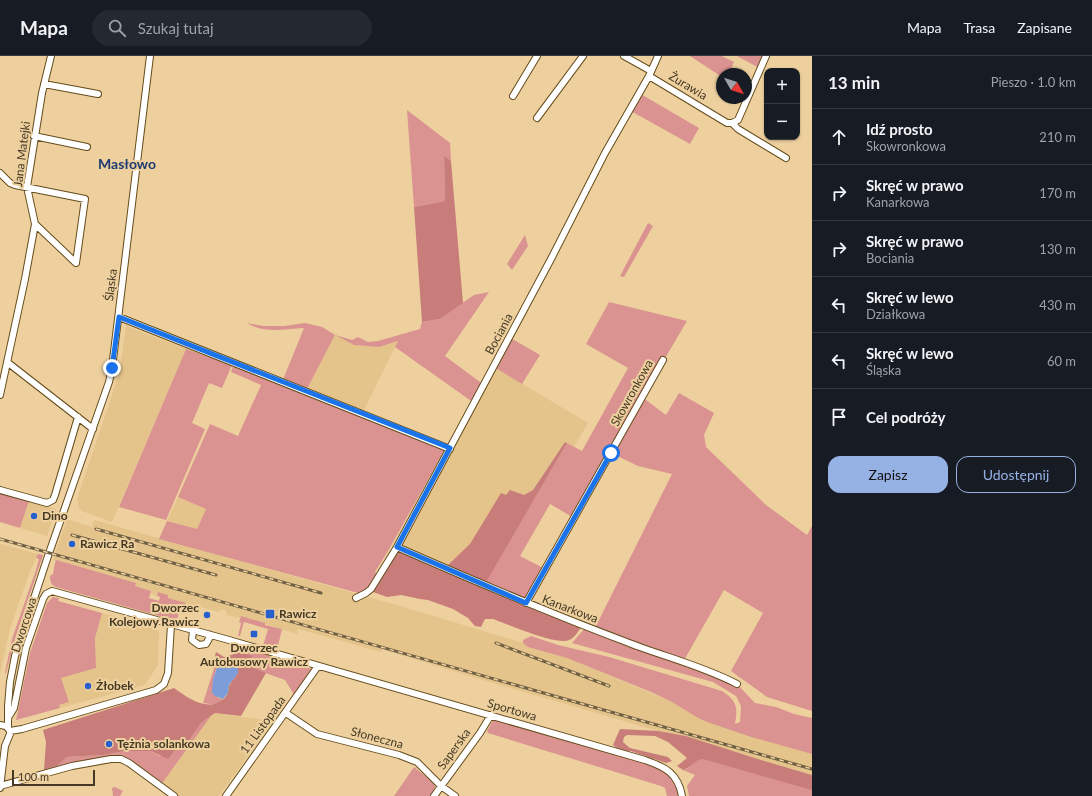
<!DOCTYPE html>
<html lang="pl">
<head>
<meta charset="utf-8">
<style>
	:root { --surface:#171b24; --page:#242831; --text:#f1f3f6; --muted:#9ea1a6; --line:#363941; --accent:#96b1e4 }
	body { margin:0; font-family:Lato,sans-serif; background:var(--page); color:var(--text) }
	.controls { position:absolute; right:12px; top:12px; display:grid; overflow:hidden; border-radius:8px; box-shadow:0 1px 3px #0004 }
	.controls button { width:36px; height:36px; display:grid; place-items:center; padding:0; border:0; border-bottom:1px solid var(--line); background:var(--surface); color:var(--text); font:20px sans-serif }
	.compass { position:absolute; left:716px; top:12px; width:36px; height:36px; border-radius:50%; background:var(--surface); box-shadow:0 1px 3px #0004; rotate:129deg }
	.scale { position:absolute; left:12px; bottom:10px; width:83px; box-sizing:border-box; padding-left:4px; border:2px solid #453925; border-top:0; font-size:11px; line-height:14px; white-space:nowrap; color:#453925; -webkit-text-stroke:3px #edd09e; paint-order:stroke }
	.stop { position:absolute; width:12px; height:12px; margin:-9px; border:3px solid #1a73e8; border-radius:50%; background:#fff }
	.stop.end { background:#1a73e8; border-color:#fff; box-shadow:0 1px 4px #0008 }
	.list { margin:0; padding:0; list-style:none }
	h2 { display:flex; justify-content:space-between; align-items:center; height:52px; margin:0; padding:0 16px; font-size:17px }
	h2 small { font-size:13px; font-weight:400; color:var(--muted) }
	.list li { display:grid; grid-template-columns:26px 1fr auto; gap:12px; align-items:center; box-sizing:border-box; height:56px; padding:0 16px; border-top:1px solid var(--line) }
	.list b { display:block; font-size:15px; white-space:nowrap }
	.list p { margin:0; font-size:13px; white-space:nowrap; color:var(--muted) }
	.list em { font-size:13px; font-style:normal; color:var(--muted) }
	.actions { display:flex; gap:8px; padding:12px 16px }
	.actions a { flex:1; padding:9px 0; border:1px solid var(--accent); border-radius:12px; text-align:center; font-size:14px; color:var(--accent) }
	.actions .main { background:var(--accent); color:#111 }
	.icon { flex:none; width:22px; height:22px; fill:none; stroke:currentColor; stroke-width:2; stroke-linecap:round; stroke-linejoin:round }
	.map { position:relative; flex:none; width:812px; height:740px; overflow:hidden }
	header { display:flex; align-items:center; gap:24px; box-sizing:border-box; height:56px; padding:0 20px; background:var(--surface); border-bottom:1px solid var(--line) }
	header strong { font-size:19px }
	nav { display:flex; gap:22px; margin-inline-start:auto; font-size:14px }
	.search { width:280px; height:36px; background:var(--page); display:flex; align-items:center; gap:10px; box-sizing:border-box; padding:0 14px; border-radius:22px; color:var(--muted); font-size:15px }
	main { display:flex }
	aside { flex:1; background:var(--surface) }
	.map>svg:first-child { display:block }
	.built { fill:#e4c48b }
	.green { fill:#da9390 }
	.forest { fill:#c87d7b }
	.water { fill:#7c9dd7 }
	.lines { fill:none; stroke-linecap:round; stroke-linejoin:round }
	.minor-casing { stroke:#654c1b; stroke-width:8 }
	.minor { stroke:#fff; stroke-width:6 }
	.rail-casing { stroke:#706044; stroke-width:3 }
	.rail { stroke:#edd09e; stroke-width:1.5; stroke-dasharray:4.5; stroke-linecap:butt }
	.route { stroke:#1a73e8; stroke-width:5 }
	.poi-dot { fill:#2760cd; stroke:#edd09e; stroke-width:1.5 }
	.labels { text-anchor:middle; stroke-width:4; stroke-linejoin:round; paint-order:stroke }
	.street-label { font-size:12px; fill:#453925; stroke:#edd09e }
	.poi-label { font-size:12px; font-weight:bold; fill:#453925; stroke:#edd09e; text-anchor:start }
	.quarter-label { font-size:14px; font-weight:bold; fill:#1e3b71; stroke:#edd09e }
</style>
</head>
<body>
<header>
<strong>Mapa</strong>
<div class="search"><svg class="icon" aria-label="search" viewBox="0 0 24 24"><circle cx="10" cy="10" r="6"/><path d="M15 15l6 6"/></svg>Szukaj tutaj</div>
<nav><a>Mapa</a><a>Trasa</a><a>Zapisane</a></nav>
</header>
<main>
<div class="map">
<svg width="812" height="740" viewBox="0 0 812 740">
	<rect width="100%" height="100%" fill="#edd09e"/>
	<path class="built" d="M126,270L186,293L112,466L82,455L79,452L77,443L120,315Z
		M335,279L354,289L379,291L398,285L362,358L306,336Z
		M494,311L588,367L574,391L565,386L533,434L524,439L516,437L485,477L447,513L397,491Z
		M178,441L206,453L197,473L167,465Z
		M29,445L56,453L47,480L20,472Z
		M67,463L92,471L94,464L400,550L523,587L528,591L567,602L672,646L698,662L707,666L751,681L812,698V719L761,704L686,680L658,675L476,622L382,593L381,596L298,573L297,578L241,560L240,562L226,559L227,555L220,553L219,556L167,542L168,539L158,536L157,540L150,538L151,535L135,530L136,527L53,504Z
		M0,488L38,498L29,518L10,573L0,618Z
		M102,557L155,571L159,576L158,609L145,629L60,652L59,649L69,646L61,622L96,612L95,582Z
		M215,657L273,665L219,740H176L160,730L211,660Z"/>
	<path class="green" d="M690,0H722L734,6L729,18H722V21Z
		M737,0H766L761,13Z
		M639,37L699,72L690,88L629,54Z
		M407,54L450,87L451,105L444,101L445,145L414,151Z
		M648,167L653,170L624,221L620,220Z
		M525,179L528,190L512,214L507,208Z
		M489,236L445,300L484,329L474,347L395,291L398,285L379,291L354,289L335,279L306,335L450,393L447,397H443L388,495L375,516L379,519L371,533L362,538L159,483L167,465L197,473L206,453L178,441L210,368L238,380L261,329L231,316L234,307L282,326L304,272C284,273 265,278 247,267L263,270H284L305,267L322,271L335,279L352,284L358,281L368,286L378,285L420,273L422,266L440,263L474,239Z
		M609,246L687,265L642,341L666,359L679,337L714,357L704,379L706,391L766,449L807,479L812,470V655L767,641L731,615L763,557L724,534L683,606L737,628L755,647L776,651L794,658L812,662V698L751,681L707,666L698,662L672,646L651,636L567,602L528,591L523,587V584L531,580L558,589L609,601L722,635C737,645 738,651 735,668L740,666L741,650L736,640L713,626L572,587L586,571L594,574L672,418L638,410L611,397L574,462L550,448L520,500L545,513L526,547L484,529L567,387L582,395L628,312L586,288Z
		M509,281L540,299L522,328L494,311Z
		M186,293L232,309L222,332L209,327L192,367L205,373L166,464L119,451Z
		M0,437L29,445L20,472L0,466Z
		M38,498L43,499L15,583L6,617H5L12,583L36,514L39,503L36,502Z
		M56,504L136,527L135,530L151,535L149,542L159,545L160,541L157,540L158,536L168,539V542L186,547L184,556L179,555L177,565L56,531C51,529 50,525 50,520L53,518C54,514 54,509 56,504Z
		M53,541L59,542L58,545L102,557L95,582L96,612L61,622L69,646L59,649L60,652L16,664L30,597L47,547Z
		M241,560L265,567V569L282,573L277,594L263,590L268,573L244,566L240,580H238L241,567L239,566Z
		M240,590L312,613L313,617L296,642L285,624L254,613L250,608L251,600L241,596Z
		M217,603L219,606L213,623L218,642L223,643C218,650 211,648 203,647Z
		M211,660L160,730L120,703L43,718L44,714L57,710L65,701L103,699L125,695H151L160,700L175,694L183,693L201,667Z
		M494,663L657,711C671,720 675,723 679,740H667L665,732L661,730L488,677L487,675Z
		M697,703H702L812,733V740H689L687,730L695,719L683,714L687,713Z
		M414,711L434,727C436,732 434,736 430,740H394Z
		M115,731L123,735L120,740H113L112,732Z"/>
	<path class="forest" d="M444,100L451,105L463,247L440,263L422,266L414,151L445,145Z
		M565,386L567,387L485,528L580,568V573C577,577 573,583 569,584C557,590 507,568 493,563H485L481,571L475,570L468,562L453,553L428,544L420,543L401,539L387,541L373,536L371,533L397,491L442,513L448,509L470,488L501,437L506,439L510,434L524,439L533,434Z
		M216,596L224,601L241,596L252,600L250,608L254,612L266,617L241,660L215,657L201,667L183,693L175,694L168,703L151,695H125L103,699L66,701L57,710L44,714L46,686L43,674L174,632C189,643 212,659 227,639C229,636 228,633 229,630C231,626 235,621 238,617L231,608L219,606L215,600Z
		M620,673L658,675L686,680L761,704L812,719V734L702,703C694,704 691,712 683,714L677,710L687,702L668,686L655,680L627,679L624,681L623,686L630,692L668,701L672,705L666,707L631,695H620L613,689Z"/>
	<path class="water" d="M219,606L231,608L238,612V617L229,629L228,637L223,643L215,640L212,637L213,623Z"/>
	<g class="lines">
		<g class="minor-casing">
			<path id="minor" d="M624,0L651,15
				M649,20L727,67H732L738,64L766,0
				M44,28L98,38
				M513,40L537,0
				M537,62L583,0
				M732,67L738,73L786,102
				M34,80L87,91
				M0,117L10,127L15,129L85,143L76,207L35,168
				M119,261L450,393
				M7,306L93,373
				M0,339L25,223L35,168L27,131L42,37L51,0
				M0,434L47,447L53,444L55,439L78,361
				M397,491C472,524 547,556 624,585C661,600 701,609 737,628
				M356,542L366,537L371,533L397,491L551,203L605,97L649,20L658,0
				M526,547L663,304
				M193,575L192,584L199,589L206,588L211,579
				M286,657L317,678L399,699L417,706L441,730L455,740
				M8,662L14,652L26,592L43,543L46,538L52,535L229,584L645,704C665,711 678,717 682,740
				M0,669L6,670L10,675V678L5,690L0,732
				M8,672V650L10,626L15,600L47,503L109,326L112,312L150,0
				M10,675L22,673L156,634L164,628L168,617L171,569
				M0,730L72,710L111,703H121L129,707L174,740
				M226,740L318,610
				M434,740L480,677L491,659"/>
		</g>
		<use href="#minor" class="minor"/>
		<g class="rail-casing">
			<path id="rail" d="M96,473L321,537
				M72,479L216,519
				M0,483L812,713
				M496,587L609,630"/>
		</g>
		<use href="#rail" class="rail"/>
	</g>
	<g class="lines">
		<path class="route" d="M112,312L119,261L450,392L397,491L526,547L611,397"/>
	</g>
	<g class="poi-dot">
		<circle cx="34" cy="460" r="4"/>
		<circle cx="72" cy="488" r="4"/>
		<rect x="265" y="553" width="10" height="10" rx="2"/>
		<circle cx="207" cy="559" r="4"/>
		<rect x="250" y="574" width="8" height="8" rx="2"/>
		<circle cx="88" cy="630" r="4"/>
		<circle cx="109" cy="688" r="4"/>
	</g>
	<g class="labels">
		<g class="street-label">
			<text transform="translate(688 30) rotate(31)" y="4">Żurawia</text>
			<text transform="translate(22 98) rotate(-83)" y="4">Jana Matejki</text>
			<text transform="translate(111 229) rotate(-83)" y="4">Śląska</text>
			<text transform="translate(499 278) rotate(-62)" y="4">Bociania</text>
			<text transform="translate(632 337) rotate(-61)" y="4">Skowronkowa</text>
			<text transform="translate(570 553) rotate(21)" y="4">Kanarkowa</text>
			<text transform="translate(24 569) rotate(-72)" y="4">Dworcowa</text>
			<text transform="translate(512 654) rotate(16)" y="4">Sportowa</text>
			<text transform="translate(263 669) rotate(-54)" y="4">11 Listopada</text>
			<text transform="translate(377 682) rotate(15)" y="4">Słoneczna</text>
			<text transform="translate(454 693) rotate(-54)" y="4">Saperska</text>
		</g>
		<g class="poi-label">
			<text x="42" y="464">Dino</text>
			<text x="80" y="492">Rawicz Ra</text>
			<text x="199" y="556" text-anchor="end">Dworzec<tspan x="199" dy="14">Kolejowy Rawicz</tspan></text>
			<text x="279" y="562">Rawicz</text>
			<text x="254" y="596" text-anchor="middle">Dworzec<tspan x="254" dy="14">Autobusowy Rawicz</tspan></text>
			<text x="96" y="634">Żłobek</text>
			<text x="117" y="692">Tężnia solankowa</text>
		</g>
		<g class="quarter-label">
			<text x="127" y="113">Masłowo</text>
		</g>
	</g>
</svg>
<div class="controls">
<button>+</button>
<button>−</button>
</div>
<svg class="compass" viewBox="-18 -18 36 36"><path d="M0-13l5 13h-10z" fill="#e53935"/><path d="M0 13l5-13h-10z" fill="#9ea1a6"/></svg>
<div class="scale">100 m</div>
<div class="stop" style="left:611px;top:397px"></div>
<div class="stop end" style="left:112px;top:312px"></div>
</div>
<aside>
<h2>13 min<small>Pieszo · 1.0 km</small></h2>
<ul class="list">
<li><svg class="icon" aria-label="ahead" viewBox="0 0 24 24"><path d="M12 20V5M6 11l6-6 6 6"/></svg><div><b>Idź prosto</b><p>Skowronkowa</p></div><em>210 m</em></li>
<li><svg class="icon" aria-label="right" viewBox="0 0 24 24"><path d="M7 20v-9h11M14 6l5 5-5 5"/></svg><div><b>Skręć w prawo</b><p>Kanarkowa</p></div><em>170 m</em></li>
<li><svg class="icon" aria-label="right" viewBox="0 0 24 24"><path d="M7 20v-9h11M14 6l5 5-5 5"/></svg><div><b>Skręć w prawo</b><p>Bociania</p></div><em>130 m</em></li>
<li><svg class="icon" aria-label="left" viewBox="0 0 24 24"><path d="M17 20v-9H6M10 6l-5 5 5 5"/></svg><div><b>Skręć w lewo</b><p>Działkowa</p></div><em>430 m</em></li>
<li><svg class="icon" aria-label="left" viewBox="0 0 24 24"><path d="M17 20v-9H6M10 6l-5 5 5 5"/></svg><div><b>Skręć w lewo</b><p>Śląska</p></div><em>60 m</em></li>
<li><svg class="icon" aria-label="arrive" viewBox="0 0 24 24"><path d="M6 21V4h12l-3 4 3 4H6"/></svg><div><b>Cel podróży</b></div></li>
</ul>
<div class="actions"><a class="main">Zapisz</a><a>Udostępnij</a></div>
</aside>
</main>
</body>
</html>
